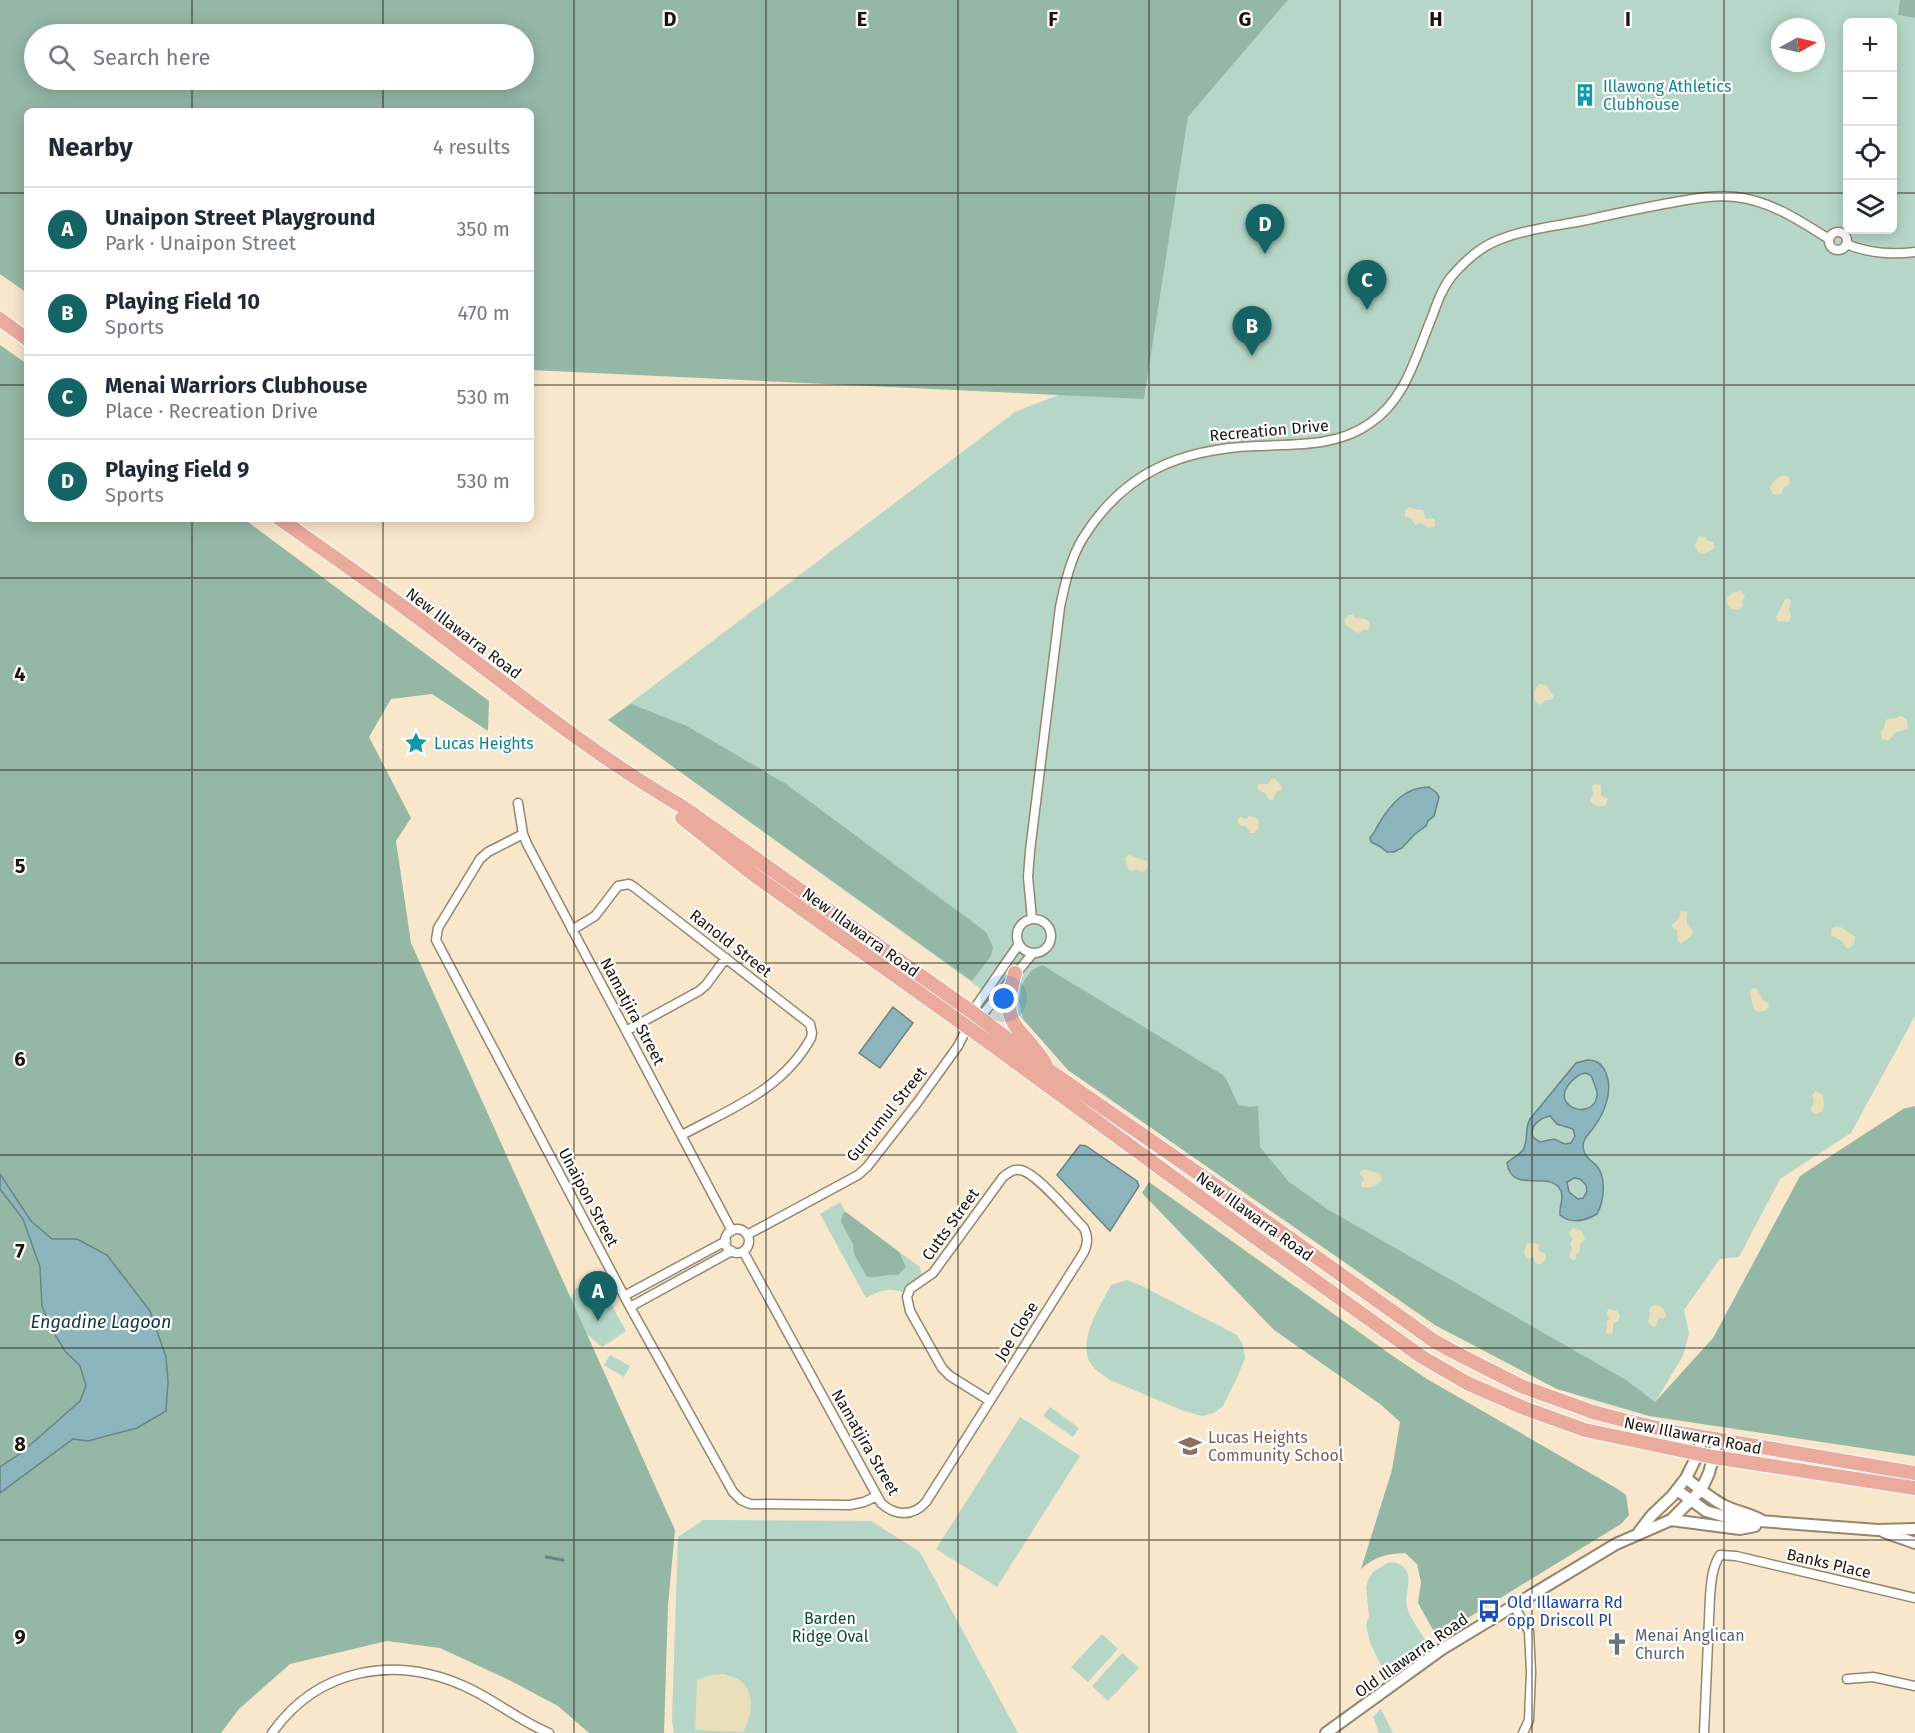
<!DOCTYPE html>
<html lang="en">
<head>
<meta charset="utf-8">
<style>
	:root { --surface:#fff; --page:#f2f2f3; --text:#1f2937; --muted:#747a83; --line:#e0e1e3; --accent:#146465 }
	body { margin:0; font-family:"Fira Sans",sans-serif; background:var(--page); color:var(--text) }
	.controls { position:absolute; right:18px; top:18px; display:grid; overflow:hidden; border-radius:9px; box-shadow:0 3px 15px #0003 }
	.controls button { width:54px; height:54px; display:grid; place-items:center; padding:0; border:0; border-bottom:2px solid var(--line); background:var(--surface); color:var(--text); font:30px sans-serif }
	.compass { position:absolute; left:1771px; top:18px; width:54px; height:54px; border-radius:50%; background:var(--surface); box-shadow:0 3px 15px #0003; rotate:82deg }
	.you { position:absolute; left:1004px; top:999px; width:21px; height:21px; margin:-15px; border:4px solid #fff; border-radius:50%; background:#1a73e8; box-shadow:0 0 0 9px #1a73e833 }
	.badge { display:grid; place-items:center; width:39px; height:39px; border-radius:50%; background:var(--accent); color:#fff; font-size:20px; font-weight:700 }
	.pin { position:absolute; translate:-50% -50px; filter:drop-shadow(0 2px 3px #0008) }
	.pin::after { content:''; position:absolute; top:32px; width:21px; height:18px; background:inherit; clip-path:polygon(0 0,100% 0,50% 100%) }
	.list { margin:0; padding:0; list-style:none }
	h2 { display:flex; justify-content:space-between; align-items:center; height:78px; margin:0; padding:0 24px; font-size:26px }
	h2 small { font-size:20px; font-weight:400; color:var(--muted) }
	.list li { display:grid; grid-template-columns:39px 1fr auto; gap:18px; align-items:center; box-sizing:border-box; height:84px; padding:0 24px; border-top:2px solid var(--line) }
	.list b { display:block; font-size:22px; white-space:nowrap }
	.list p { margin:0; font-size:20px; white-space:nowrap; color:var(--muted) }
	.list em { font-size:20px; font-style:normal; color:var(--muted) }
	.icon { flex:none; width:33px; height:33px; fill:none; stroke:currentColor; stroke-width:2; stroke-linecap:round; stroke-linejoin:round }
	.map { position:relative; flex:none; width:1915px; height:1733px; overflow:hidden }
	.search { position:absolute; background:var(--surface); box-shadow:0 3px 15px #0003; left:24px; top:24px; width:510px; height:66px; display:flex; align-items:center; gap:15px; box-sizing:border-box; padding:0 21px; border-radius:33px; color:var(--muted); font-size:22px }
	.panel { position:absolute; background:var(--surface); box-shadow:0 3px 15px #0003; left:24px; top:108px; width:510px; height:414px; border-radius:9px }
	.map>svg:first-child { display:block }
	.green { fill:#b6d7c7; fill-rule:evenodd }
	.forest { fill:#94b7a6; fill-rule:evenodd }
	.sand { fill:#e9dfba }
	.water { fill:#8cb5bd; stroke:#6a8588; stroke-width:1.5; fill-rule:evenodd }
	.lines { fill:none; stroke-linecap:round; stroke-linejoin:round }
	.stream { stroke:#6a8588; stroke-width:3 }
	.minor-casing { stroke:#96866d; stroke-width:11 }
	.tertiary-casing { stroke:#96866d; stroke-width:14 }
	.trunk-casing { stroke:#fff; stroke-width:16 }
	.minor { stroke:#fff; stroke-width:8 }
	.tertiary { stroke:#fff; stroke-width:10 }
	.trunk { stroke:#eaaa9c; stroke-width:14 }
	.grid { fill:none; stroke:#1b150b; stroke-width:1.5; stroke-opacity:0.55 }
	.labels { text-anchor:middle; stroke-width:4.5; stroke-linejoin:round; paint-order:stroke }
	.culture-label { font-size:16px; fill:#0d838f; stroke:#fff; text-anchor:start }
	.street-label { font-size:16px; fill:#1b150b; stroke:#fff }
	.education-label { font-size:16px; fill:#785e54; stroke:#fff; text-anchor:start }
	.transit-label { font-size:16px; fill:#164399; stroke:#fff; text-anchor:start }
	.park-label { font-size:16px; fill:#094d36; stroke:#fff }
	.worship-label { font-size:16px; fill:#5b616d; stroke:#fff; text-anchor:start }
	.water-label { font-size:18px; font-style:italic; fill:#10373e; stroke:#fff }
	.grid-label { font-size:20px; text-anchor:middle; font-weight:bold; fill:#1b150b; stroke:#fff; stroke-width:4.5; stroke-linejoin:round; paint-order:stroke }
</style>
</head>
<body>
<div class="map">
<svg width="1915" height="1733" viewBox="0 0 1915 1733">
	<rect width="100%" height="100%" fill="#f8e7cb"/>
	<path class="green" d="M1288,0H1900L1899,15L1915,18V1016L1851,1133L1780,1179L1739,1257L1720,1259L1684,1310L1689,1333L1683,1356L1655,1402L1557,1389L1435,1325L1068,1070L1023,1019L608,720L1015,412L1061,394L1144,398L1188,117ZM1848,22H1892V230H1848ZM1780,27H1816V63H1780Z
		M840,1202L846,1213L920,1267L922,1276L911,1283L904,1293C890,1286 878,1291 866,1298L820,1214Z
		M1127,1280L1140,1285L1237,1335L1243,1345L1245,1358L1236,1380L1223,1406L1214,1413L1202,1416L1184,1411L1110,1380C1103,1375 1093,1369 1089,1361C1079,1337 1101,1305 1111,1285Z
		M576,1288L603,1294L607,1297L626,1331L602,1347C584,1332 559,1313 576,1288Z
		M610,1355L630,1366L624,1377L604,1365Z
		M1050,1407L1079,1428L1073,1437L1043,1416Z
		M1020,1417L1080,1456L997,1587L936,1549Z
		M703,1520L871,1521L920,1552L1018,1733H674L672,1721L678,1537Z
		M1392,1562C1420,1567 1403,1593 1407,1607C1410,1618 1420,1631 1426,1641L1384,1671L1370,1643L1366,1625L1369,1616L1366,1587L1369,1578L1373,1572L1387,1563Z
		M1102,1634L1118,1649L1088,1682L1071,1667Z
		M1122,1653L1139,1668L1108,1701L1092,1686Z
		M1381,1709L1393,1733H1379L1373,1717Z"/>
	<path class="forest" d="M0,0H1288L1188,117L1144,399L531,370V111H27V293L0,274ZM34,34H524V80H34Z
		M1900,0H1915V18L1898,15Z
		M0,345L27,364V519H244L489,701L488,731L432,694L391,699L369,737L411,818L396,841L411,943L675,1530L668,1605L664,1733H589L558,1706L511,1681L440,1648L387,1641L290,1664L239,1709L221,1733H0V1493L73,1439C106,1443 138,1427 166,1411L150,1311L107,1255L77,1239H52L31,1221L0,1174Z
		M631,704L687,726L786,784L986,932L993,947L991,956L972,981L608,720Z
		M1042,965L1223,1075C1231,1085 1232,1095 1239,1105L1250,1107L1258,1106L1260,1147L1289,1182L1327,1209L1626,1380L1655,1402L1713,1338L1800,1176L1903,1109L1915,1106V1456L1649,1416L1557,1389L1435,1325L1068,1070L1023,1019L1019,1001L1022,984L1031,971Z
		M1149,1182L1387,1352L1427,1379L1616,1488L1626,1495L1629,1515L1621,1524L1437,1637L1418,1603L1421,1582L1417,1564L1405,1553C1386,1554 1376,1556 1361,1569L1392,1470L1400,1422L1380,1404L1274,1330L1142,1193Z
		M0,1189L23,1219L41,1267L42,1306L65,1351L80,1366L86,1386L80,1401L21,1453L0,1467Z
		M846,1212L899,1252L906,1267L898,1275C887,1274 878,1278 867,1277L854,1254L853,1244L841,1222L843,1213Z"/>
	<path class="sand" d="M1784,475L1789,477L1790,483L1783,489L1781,494L1774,495L1770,489C1772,481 1777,477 1784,475Z
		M1409,507L1417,510H1423L1426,519L1433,518L1435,520V526L1429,528L1421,523L1415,525L1412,519L1405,516V510Z
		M1699,536L1705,537L1708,541L1713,542L1715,548L1703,554L1699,553L1695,546Z
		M1741,591L1745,596L1742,601L1743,606C1738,611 1733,611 1728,606L1727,598L1732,593Z
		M1785,599H1789L1791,601L1789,609L1791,617L1788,622L1778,621L1776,617Z
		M1349,615H1353L1356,618C1362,619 1365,617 1370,623L1369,630H1363L1358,633L1347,626L1344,620Z
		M1540,684L1547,686L1554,697L1551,700H1546L1540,705L1535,701C1533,694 1534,688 1540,684Z
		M1901,716L1907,719L1908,729L1896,732L1888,741L1882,739L1880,732L1884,728L1886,720C1890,717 1895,720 1901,716Z
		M1274,778L1281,785L1282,790L1276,792L1274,799L1271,800L1268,799L1265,793L1259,791L1257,787L1259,784H1268L1271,779Z
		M1596,784L1601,785V795L1608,799L1605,806H1598L1590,802L1593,794L1592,786Z
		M1249,816L1255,817L1259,821L1258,829L1254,833H1250L1246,826H1241L1238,823V818L1241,817L1246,819Z
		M1129,855L1147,861L1148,866L1146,870L1142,872L1137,869L1132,871L1129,870L1125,858Z
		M1681,911L1687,912V923L1693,931L1692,935L1681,944L1678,941L1677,930L1673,928L1672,925L1679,918Z
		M1838,926C1842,927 1853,935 1855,937L1854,944L1849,948H1846L1842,941L1831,935L1832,928Z
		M1753,988L1757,989L1763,1000L1768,1003L1769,1006L1766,1010L1758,1012L1753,1008L1750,993Z
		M1816,1091L1823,1095L1824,1106L1822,1111L1816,1114L1812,1112L1811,1108L1814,1101L1812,1095Z
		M1364,1169L1380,1174L1382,1178C1379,1186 1371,1189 1362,1187L1361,1184L1364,1179L1359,1173Z
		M1573,1228L1582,1231L1585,1239L1580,1244V1251L1576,1254V1259L1573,1260L1569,1257L1572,1248L1570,1243L1573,1239L1569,1233Z
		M1527,1243L1538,1244L1539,1246V1251L1546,1254V1259L1541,1264H1536L1533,1257L1528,1259L1525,1256L1524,1251Z
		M1657,1305L1663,1308L1666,1315L1664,1318H1659L1656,1326L1652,1327L1648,1322L1650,1315L1649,1309L1652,1306Z
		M1609,1309L1617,1311L1620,1316L1618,1321L1613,1324V1333L1608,1334L1605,1333L1607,1327L1606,1322L1609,1319L1606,1313Z
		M724,1674C728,1676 734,1677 738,1679C756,1691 753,1716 743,1732L695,1730L697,1680L710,1675Z"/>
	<path class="water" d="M1429,787L1437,793L1439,797L1434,816L1428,821L1426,826L1415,834L1402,848L1394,852H1387L1379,846L1371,842L1370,838C1375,833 1376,827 1380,822C1391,804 1405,787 1429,787Z
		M893,1007L913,1023L880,1068L859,1053Z
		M1587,1060C1596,1060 1601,1063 1605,1071C1614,1089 1605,1112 1594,1127C1590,1134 1583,1137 1583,1147C1584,1156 1590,1160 1596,1165C1607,1177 1604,1201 1597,1214C1585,1221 1571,1224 1560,1215C1559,1207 1564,1198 1561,1191C1550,1168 1512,1196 1507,1163C1511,1158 1519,1156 1523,1150C1529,1140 1524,1129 1530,1119L1576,1063ZM1585,1073C1592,1075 1592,1077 1594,1083C1595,1087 1598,1091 1597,1096C1595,1111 1577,1113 1568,1104C1557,1093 1574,1075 1585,1073ZM1550,1116L1557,1124L1573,1129L1575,1136L1571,1143L1565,1144L1554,1139L1540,1142L1533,1137C1529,1126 1540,1118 1550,1116ZM1574,1178L1580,1179L1586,1185L1587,1191L1583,1198L1578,1199L1569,1192L1567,1182Z
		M1080,1145L1086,1146L1137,1181L1139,1186L1110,1231L1057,1175Z
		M0,1174L31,1221L52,1239H77L107,1255L150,1311L166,1357L168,1381L166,1411L137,1428L88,1441L73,1439L0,1493V1467L21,1453L80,1401L86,1386L80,1366L65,1351L51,1328L42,1306L40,1267L23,1219L0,1189Z"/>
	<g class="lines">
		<path class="stream" d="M546,1557L563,1560"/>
		<g class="minor-casing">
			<path id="minor" d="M1829 241a9 9 0 1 1 18 0a9 9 0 1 1-18 0Z
				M1846,244C1868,253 1891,255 1915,252
				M518,803L523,834L527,844L732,1231
				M523,834L488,852L480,859L438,928L436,940L630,1307L733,1492L741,1500L750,1504L850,1505L864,1502L877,1496
				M1032,919L1028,877L1030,851L1060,607C1065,584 1070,559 1083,538C1124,472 1181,449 1256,446C1295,444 1336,447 1369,424C1406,400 1416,355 1432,317C1437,303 1442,289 1451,277C1463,263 1479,248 1496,241C1524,229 1557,226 1587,220C1612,214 1638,209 1664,204C1687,200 1712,194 1736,197C1771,201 1800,221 1829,239
				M1017 936a17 17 0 1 1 34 0a17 17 0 1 1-34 0Z
				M572,930L595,916L618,886L629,884L634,887L810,1024L812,1033L811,1038C782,1090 732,1108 682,1135
				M977,1021L1033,953
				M626,1031L699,991L706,985L726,958
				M725 1241a12 12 0 1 1 24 0a12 12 0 1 1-24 0Z
				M747,1235L858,1175L867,1167L917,1103L958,1046L967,1028L972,1012L1019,944
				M743,1251L881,1503C895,1516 913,1517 926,1502L1084,1252C1088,1243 1088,1237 1084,1228C1071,1215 1036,1172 1020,1170C1013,1169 1008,1173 1003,1177L933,1273L910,1289L907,1297L910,1311L942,1368L950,1376L990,1401
				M624,1296L726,1241
				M630,1307L732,1251
				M1513,1605L1529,1631L1531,1672L1529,1720L1523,1733
				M1847,1679L1873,1677L1915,1686
				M272,1733C318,1668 394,1655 464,1686C494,1699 519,1721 549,1733
				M1704,1733L1710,1597C1711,1583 1712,1567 1720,1555L1736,1556L1915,1598"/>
		</g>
		<g class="tertiary-casing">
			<path id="tertiary" d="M1686,1478C1698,1488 1711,1499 1725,1506C1737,1512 1748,1513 1761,1520
				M1677,1490L1706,1511L1733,1519L1878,1530L1915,1529
				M1671,1520L1740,1529L1755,1526
				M1639,1532L1652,1515L1672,1496L1686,1478L1698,1454L1702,1437
				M1884,1532L1915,1543
				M1326,1733L1442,1649L1616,1544L1671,1520L1701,1490L1709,1473L1718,1439"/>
		</g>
		<g class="trunk-casing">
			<path id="trunk" d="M0,319L27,339
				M280,519C327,552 375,585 421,620C506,684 590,753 683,807L972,1012L1050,1071L1218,1187L1434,1341L1456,1353L1521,1386L1593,1412L1627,1421L1679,1433L1915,1473
				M682,818L754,875L987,1041L1260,1241L1422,1357L1467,1383L1524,1408L1585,1430L1713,1457L1915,1488
				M1015,973C999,1028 1018,1022 1045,1063"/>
		</g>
		<use href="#minor" class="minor"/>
		<use href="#tertiary" class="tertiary"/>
		<use href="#trunk" class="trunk"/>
	</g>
	<path class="grid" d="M192,0V34M383,0V34M574,0V1733M766,0V1733M958,0V1733M1149,0V1733M1340,0V1733M1532,0V1733M1724,0V1733M192,80V111M383,80V111M0,193H27M531,193H1848M1892,193H1915M0,385H27M531,385H1915M192,519V1733M383,519V1733M0,578H1915M0,770H1915M0,963H1915M0,1155H1915M0,1348H1915M0,1540H1915"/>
	<defs>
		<g id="building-bare" transform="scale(1.8)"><path d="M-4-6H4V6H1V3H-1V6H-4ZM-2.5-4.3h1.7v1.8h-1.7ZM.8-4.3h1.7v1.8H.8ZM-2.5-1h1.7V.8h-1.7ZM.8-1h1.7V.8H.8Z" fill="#0f9aa8" stroke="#fff" stroke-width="2.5" paint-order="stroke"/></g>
		<g id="sight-bare" transform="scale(1.8)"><path d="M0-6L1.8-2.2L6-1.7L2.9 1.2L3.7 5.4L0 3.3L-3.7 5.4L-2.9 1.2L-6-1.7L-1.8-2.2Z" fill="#0f9aa8" stroke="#fff" stroke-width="2.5" paint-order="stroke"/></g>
		<g id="school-bare" transform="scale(1.8)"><path d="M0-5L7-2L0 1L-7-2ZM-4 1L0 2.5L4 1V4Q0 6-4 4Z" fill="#8d6e63" stroke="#fff" stroke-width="2.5" paint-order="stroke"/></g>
		<g id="bus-bare" transform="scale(1.8)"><path d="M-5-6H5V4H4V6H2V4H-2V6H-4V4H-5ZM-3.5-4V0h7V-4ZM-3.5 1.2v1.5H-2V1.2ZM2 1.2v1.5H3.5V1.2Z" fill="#1a4fb4" stroke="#fff" stroke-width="2.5" paint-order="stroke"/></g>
		<g id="church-bare" transform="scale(1.8)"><path d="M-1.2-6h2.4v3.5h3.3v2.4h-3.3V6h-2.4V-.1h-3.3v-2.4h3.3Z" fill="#6b7280" stroke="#fff" stroke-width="2.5" paint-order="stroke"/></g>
	</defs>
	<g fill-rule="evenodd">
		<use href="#building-bare" x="1585" y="95"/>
		<use href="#sight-bare" x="416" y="743"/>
		<use href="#school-bare" x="1190" y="1446"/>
		<use href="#bus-bare" x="1489" y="1611"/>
		<use href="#church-bare" x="1617" y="1644"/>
	</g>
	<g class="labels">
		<g class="culture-label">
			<text x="1603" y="92">Illawong Athletics<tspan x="1603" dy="18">Clubhouse</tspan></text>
			<text x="434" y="749">Lucas Heights</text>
		</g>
		<g class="street-label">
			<text transform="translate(1269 430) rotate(-5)" y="6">Recreation Drive</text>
			<text transform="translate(464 633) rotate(37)" y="6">New Illawarra Road</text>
			<text transform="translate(861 932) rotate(36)" y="6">New Illawarra Road</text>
			<text transform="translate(731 943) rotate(38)" y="6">Ranold Street</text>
			<text transform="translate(633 1011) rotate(62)" y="6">Namatjira Street</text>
			<text transform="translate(886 1114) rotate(-51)" y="6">Gurrumul Street</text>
			<text transform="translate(589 1197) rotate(62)" y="6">Unaipon Street</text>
			<text transform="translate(1255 1216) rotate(36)" y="6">New Illawarra Road</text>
			<text transform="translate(950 1224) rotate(-54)" y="6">Cutts Street</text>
			<text transform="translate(1016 1331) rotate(-58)" y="6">Joe Close</text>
			<text transform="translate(1693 1435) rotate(11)" y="6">New Illawarra Road</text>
			<text transform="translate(866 1442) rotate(60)" y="6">Namatjira Street</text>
			<text transform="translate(1829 1563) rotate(13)" y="6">Banks Place</text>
			<text transform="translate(1411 1655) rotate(-35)" y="6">Old Illawarra Road</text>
		</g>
		<g class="education-label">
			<text x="1208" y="1443">Lucas Heights<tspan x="1208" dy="18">Community School</tspan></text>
		</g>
		<g class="transit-label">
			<text x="1507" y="1608">Old Illawarra Rd<tspan x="1507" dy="18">opp Driscoll Pl</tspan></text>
		</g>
		<g class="park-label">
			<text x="830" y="1624">Barden<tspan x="830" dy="18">Ridge Oval</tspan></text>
		</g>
		<g class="worship-label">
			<text x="1635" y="1641">Menai Anglican<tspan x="1635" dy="18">Church</tspan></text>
		</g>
		<g class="water-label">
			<text x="101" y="1328">Engadine Lagoon</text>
		</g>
	</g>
	<g class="grid-label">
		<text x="670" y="26">D</text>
		<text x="862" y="26">E</text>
		<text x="1053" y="26">F</text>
		<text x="1245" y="26">G</text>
		<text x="1436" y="26">H</text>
		<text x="1628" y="26">I</text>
		<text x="20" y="681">4</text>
		<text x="20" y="873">5</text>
		<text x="20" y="1066">6</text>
		<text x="20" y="1258">7</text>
		<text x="20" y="1451">8</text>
		<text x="20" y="1644">9</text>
	</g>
</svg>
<div class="controls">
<button>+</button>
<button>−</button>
<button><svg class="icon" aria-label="locate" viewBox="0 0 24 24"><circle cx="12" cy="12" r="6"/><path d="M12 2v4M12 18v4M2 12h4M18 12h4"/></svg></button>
<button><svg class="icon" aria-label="layers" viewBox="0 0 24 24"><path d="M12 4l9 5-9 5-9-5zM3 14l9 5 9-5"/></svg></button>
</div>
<svg class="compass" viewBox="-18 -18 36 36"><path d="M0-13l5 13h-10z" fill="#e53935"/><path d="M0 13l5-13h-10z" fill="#747a83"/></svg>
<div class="you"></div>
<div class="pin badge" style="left:598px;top:1321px">A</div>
<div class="pin badge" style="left:1252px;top:356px">B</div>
<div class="pin badge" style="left:1367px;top:310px">C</div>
<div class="pin badge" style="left:1265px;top:254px">D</div>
<div class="search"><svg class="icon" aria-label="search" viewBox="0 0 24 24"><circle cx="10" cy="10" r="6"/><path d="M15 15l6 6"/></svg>Search here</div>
<section class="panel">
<h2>Nearby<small>4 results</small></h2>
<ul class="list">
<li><span class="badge">A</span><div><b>Unaipon Street Playground</b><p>Park · Unaipon Street</p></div><em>350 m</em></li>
<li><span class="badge">B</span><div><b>Playing Field 10</b><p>Sports</p></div><em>470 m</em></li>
<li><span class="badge">C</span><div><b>Menai Warriors Clubhouse</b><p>Place · Recreation Drive</p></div><em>530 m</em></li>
<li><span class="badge">D</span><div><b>Playing Field 9</b><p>Sports</p></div><em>530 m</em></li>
</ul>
</section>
</div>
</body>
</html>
